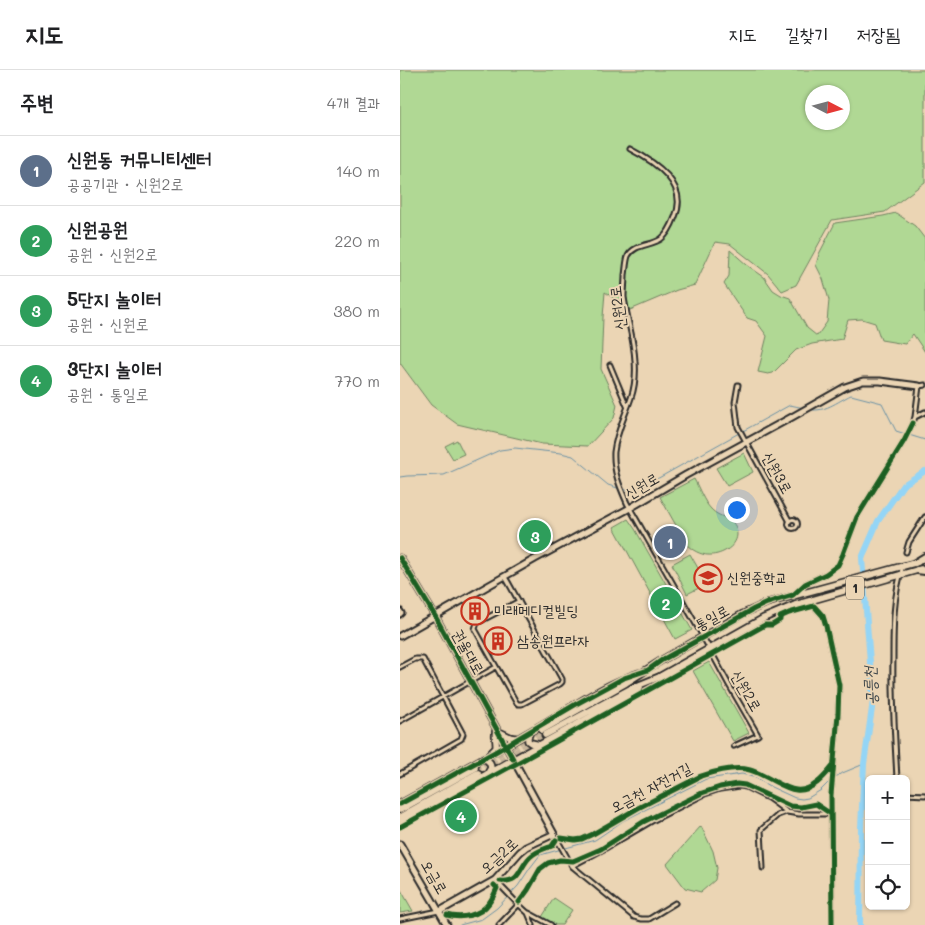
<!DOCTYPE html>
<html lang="ko">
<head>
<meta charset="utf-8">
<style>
	:root { --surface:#fff; --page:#f2f2f2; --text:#202124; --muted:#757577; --line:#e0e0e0; --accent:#c8321e }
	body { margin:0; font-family:Mali,"Poor Story",sans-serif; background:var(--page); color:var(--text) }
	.controls { position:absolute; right:15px; bottom:15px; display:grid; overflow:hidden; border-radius:8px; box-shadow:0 1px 4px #0004 }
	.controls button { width:45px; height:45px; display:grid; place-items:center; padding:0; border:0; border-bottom:1px solid var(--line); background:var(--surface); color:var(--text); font:25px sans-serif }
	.compass { position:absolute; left:405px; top:15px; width:45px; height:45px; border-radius:50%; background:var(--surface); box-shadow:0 1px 4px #0004; rotate:96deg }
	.you { position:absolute; left:336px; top:439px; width:18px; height:18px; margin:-12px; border:4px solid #fff; border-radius:50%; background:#1a73e8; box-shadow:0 0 0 8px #1a73e833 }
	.badge { display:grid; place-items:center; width:32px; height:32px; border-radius:50%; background:var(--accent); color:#fff; font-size:16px; font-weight:700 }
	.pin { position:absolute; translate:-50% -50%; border:2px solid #fff; box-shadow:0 1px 5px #0006 }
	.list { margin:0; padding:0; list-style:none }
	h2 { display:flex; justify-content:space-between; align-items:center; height:65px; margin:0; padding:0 20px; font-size:21px }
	h2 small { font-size:16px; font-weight:400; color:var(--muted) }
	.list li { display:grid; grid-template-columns:32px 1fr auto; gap:15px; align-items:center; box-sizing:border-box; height:70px; padding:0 20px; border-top:1px solid var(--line) }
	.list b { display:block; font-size:19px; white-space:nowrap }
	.list p { margin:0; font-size:16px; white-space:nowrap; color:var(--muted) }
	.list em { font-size:16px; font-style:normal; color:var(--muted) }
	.icon { flex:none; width:28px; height:28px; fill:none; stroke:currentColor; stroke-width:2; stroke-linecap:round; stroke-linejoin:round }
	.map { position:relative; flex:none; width:525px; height:855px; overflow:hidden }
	header { display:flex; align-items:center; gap:30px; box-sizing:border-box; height:70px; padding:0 25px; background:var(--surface); border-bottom:1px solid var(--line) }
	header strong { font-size:24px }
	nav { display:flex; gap:28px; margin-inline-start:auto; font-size:18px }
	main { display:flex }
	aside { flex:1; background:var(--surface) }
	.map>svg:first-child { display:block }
	.green { fill:#b0d894; stroke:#6e8260; fill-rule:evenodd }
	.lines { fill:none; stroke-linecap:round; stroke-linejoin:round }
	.stream { stroke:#6a91a5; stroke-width:1 }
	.river { stroke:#94d5f6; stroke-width:6 }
	.primary-tunnel { stroke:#c5b399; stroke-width:5.5; stroke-dasharray:5.5 3; stroke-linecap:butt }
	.street-casing { stroke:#2b2b2b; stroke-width:7 }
	.secondary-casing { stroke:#2b2b2b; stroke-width:9 }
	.primary-casing { stroke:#2b2b2b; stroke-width:9 }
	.highway-casing { stroke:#2b2b2b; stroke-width:10 }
	.street { stroke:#ebd5b4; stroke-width:3 }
	.secondary { stroke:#ebd5b4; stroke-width:5 }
	.primary { stroke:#ebd5b4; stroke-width:5.5 }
	.highway { stroke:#ebd5b4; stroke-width:6 }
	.cycleway-casing { stroke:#ebd5b4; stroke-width:8 }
	.cycleway { stroke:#1b5e20; stroke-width:5 }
	.labels { text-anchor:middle; stroke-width:4; stroke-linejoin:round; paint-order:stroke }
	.shield { fill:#ebd5b4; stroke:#655e54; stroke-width:1 }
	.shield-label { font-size:14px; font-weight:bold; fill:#2b2b2b }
	.street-label { font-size:15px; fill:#2b2b2b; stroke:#ebd5b4 }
	.poi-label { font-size:15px; fill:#2b2b2b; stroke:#ebd5b4; text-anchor:start }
	.water-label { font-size:16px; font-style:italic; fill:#3b4449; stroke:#ebd5b4 }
</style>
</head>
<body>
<header>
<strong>지도</strong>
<nav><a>지도</a><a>길찾기</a><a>저장됨</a></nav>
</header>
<main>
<aside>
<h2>주변<small>4개 결과</small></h2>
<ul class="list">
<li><span class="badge" style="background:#5c6f8a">1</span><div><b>신원동 커뮤니티센터</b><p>공공기관 · 신원2로</p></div><em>140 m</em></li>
<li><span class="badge" style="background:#2e9e5b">2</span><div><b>신원공원</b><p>공원 · 신원2로</p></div><em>220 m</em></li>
<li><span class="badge" style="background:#2e9e5b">3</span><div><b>5단지 놀이터</b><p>공원 · 신원로</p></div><em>380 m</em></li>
<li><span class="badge" style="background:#2e9e5b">4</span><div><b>3단지 놀이터</b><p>공원 · 통일로</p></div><em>770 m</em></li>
</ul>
</aside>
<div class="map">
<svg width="525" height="855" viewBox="0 0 525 855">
	<rect width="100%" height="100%" fill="#ebd5b4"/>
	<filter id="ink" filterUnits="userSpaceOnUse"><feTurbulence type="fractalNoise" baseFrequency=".02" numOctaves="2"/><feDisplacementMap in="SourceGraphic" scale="10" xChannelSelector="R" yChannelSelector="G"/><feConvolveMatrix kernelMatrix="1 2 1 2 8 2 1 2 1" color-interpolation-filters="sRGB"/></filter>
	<g filter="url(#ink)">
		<path class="green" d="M0,0H525V112L485,142L432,150L396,215L382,221L368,204L330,174L315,172L295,215L277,220L230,240L205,222L203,247L201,299L217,335L214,348L188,376L142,374L57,354L31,335L0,293ZM412,22H442V52H412Z
			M496,143L515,156L525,169V282L513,264L505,274L481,270L475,253L462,249L448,250L442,269L412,274L396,280L373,303L368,304L358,302L367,266L356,251L347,248L324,214L329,206L330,180L347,195L364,207L373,220L381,225L390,228L407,258L417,266L427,252L429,230L423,209L416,195L419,184L435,153L483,146Z
			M57,370L64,384L53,389L45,376Z
			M344,383L353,402L327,416L316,398Z
			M294,409C299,418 304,432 311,439C321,450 337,446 337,465C336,478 319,486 308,485C301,485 292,480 287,475L260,427Z
			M228,449L235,459L292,560L275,569L214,457Z
			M290,484L307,514L287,524L272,494Z
			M309,592L349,663L333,671L293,601Z
			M301,756L313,781L317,798L315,810L301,822L285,818L267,794Z
			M0,819L1,820L13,841L0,843Z
			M154,828L172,840L162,855H155L142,847Z"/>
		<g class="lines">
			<path class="stream" d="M408,339C423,344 438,331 451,325L482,333L496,361L525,370
				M343,361L390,335L404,338
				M0,407L7,406L44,405L100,380L115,378L161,383L173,386L208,415L224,420L239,419L339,363
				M60,855L82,849L97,838L118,816L130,798L140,785L195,770L223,751L306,709L342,704L356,708L369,716L395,728L402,729L408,728L421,720L429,712L440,704L464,694"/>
			<path class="river" d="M460,855L461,758L464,694L473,631L462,488L478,451L503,415L525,401"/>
			<path class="primary-tunnel" d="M75,698L142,660
				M78,703L145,665"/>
			<g class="street-casing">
				<path id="street" d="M230,79C255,92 289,114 275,147C272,155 268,164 261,169C251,176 234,174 228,186C226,192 226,199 225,205C225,212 224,220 224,227C227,249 234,269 235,291C236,303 235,316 231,328C225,346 216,363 214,382C213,401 220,417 227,433L301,563L329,615L358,665L334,676
					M210,295L227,336
					M338,315L335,332L338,357L389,450
					M515,347L525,342
					M388.5 454a4.5 4.5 0 1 1 9 0a4.5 4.5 0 1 1-9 0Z
					M506,482L509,472L525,447
					M105,507L108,512L162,609V612L160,614L122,634H118L116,632L75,559L77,553L119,531
					M394,524L405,514L426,504L438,495L443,484L457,447L504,371L513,353L515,347L519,316L525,315
					M409,531L423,546L426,556L439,615L438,644L431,725L432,855
					M0,540L2,543L0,545
					M0,597L15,589H23L63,664L61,669L0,704
					M0,651L96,597
					M497,709C495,669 492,629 493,588C493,557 493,526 503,496
					M506,724L525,725
					M154,764L172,796L234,847L241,849H249L275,833
					M172,796L204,779L252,751L305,724L320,719L340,716L346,717L368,728L387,742L399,744H431
					M363,798L361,760L378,745L386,742
					M95,810L117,833L128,843L133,855
					M129,843L151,855
					M0,849L39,841
					M99,855L119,834"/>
			</g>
			<g class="secondary-casing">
				<path id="secondary" d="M0,566L135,489L230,438L286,405L392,347L445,317L463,311H480L519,316
					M0,774L47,855
					M40,841L95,810L120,782L126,777L154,764L113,689"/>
			</g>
			<g class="primary-casing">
				<path id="primary" d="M0,488L35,546L113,689
					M142,660L226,613L262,590L343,544L367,533L518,492
					M98,662C105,663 109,669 116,668
					M130,662L128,667V671L131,673L140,675
					M145,665L232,618L259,607L364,548L395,535L521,499
					M92,682L96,678C97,671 94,667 96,659
					M82,689H86L90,693L91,698L88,703
					M0,734C44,710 88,686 131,661C165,642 202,615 239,603
					M0,740L75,698
					M0,747L78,703
					M0,752L232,624L240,617"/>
			</g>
			<g class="highway-casing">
				<path id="highway" d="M515,493L525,487
					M517,500L525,501"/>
			</g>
			<use href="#street" class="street"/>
			<use href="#secondary" class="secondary"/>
			<use href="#primary" class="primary"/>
			<use href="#highway" class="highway"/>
			<g class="cycleway-casing">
				<path id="cycleway" d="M0,488L35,546L113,689
					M0,734L95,682L178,633L224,608L248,600L262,590L354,539L367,533L393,525L405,514L426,504L438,495L443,484L457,447L504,371L513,353
					M0,757L121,691L365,555H372L380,550V547L389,543L414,536L423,546L426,556L439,615L438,644L431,725L432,855
					M161,768L175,770L182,769L193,764L238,738L301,706C316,701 335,696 350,700C357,702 362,705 368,708C376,712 387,719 396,720C412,722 425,706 433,696
					M100,811C121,813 118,799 130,787C136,781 144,779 152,776L156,770
					M119,832L128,820L140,799L148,793L160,790L173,791L201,779L243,752L302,723L320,717L337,714L345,715L390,736L401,737L416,734L431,744
					M47,845C61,849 80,846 89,833C92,829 95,823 97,818L94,815"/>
			</g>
			<use href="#cycleway" class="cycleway"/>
		</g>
	</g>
	<defs>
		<g id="school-ring" transform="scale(1.4375)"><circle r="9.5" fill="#ebd5b4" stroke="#c8321e" stroke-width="1.5"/><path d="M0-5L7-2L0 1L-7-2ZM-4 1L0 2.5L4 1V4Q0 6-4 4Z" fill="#c8321e"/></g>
		<g id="building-ring" transform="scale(1.4375)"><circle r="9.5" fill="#ebd5b4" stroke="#c8321e" stroke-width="1.5"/><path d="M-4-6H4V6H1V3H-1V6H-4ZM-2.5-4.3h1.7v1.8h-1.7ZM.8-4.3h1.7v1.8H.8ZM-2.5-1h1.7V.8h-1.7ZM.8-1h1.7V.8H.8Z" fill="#c8321e"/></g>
	</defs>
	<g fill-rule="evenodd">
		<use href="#school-ring" x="308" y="508"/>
		<use href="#building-ring" x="75" y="541"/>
		<use href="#building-ring" x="98" y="571"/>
	</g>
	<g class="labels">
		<rect class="shield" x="446" y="506.5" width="18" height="23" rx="4"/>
		<g class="shield-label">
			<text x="455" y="523">1</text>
		</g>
		<g class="street-label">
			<text transform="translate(218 238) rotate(-97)" y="5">신원2로</text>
			<text transform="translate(377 403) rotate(61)" y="5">신원3로</text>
			<text transform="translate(242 416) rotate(-30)" y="5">신원로</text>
			<text transform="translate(312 548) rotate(-29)" y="5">통일로</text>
			<text transform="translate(68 582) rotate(61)" y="5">권율대로</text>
			<text transform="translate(346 621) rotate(60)" y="5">신원2로</text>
			<text transform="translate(251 718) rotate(-28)" y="5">오금천 자전거길</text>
			<text transform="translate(99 786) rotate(-43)" y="5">오금2로</text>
			<text transform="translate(34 807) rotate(60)" y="5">오금로</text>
		</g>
		<g class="poi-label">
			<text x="327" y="513">신원중학교</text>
			<text x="94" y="546">미래메디컬빌딩</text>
			<text x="117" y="576">삼송원프라자</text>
		</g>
		<g class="water-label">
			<text transform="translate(470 616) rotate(-92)" y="6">공릉천</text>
		</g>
	</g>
</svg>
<div class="controls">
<button>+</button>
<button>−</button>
<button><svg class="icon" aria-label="locate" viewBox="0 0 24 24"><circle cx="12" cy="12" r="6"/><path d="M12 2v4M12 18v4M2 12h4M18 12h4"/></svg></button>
</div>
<svg class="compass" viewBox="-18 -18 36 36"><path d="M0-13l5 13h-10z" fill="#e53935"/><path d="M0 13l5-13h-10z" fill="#757577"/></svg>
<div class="you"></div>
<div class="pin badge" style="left:270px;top:472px;background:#5c6f8a">1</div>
<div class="pin badge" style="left:266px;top:533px;background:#2e9e5b">2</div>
<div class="pin badge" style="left:135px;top:466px;background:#2e9e5b">3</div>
<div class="pin badge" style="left:61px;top:746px;background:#2e9e5b">4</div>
</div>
</main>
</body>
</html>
